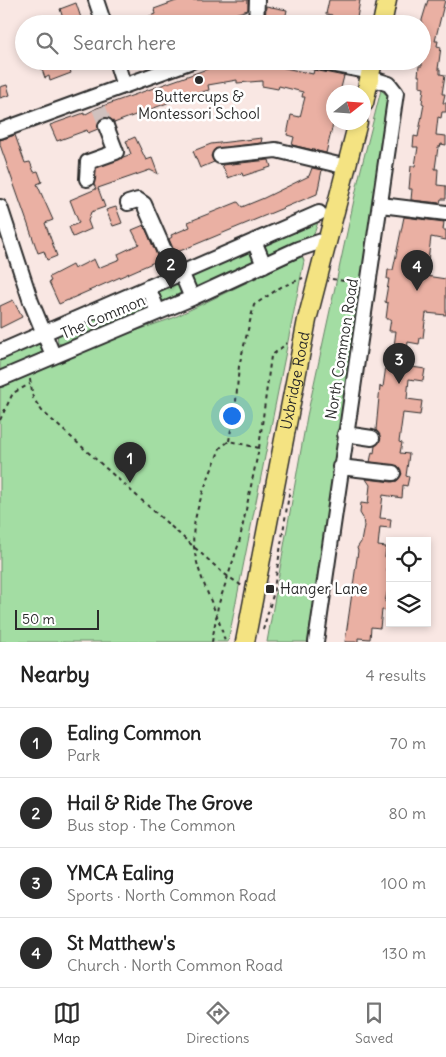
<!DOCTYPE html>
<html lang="en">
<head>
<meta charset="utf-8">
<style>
	:root { --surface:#fff; --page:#f2f2f2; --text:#222; --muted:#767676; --line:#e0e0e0; --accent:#2b2b2b }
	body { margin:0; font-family:Delius,sans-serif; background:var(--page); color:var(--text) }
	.controls { position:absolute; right:15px; bottom:15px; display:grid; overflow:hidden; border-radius:0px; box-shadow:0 2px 8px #0003 }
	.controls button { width:45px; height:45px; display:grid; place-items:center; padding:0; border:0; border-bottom:1px solid var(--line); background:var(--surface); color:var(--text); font:25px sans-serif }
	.compass { position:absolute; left:326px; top:85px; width:45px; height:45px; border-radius:50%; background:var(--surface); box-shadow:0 2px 8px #0003; rotate:73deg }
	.scale { position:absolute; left:15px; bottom:12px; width:84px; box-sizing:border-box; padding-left:5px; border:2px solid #2b2b2b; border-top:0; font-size:14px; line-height:18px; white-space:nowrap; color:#2b2b2b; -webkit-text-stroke:4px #fff; paint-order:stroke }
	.you { position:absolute; left:231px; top:415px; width:18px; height:18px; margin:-12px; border:4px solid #fff; border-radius:50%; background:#1a73e8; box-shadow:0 0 0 8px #1a73e833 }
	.badge { display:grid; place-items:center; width:32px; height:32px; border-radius:50%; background:var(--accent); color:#fff; font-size:16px; font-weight:700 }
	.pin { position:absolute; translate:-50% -41px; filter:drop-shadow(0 1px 2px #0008) }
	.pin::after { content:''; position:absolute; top:26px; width:18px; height:15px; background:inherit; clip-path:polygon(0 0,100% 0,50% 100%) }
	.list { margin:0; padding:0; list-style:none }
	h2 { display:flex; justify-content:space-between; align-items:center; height:65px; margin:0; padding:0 20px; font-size:21px }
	h2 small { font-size:16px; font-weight:400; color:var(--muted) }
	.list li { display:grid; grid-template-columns:32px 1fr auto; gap:15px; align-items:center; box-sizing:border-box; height:70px; padding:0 20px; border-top:1px solid var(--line) }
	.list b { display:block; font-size:19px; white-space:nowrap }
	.list p { margin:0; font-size:16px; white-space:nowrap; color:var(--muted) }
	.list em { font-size:16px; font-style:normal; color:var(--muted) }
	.icon { flex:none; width:28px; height:28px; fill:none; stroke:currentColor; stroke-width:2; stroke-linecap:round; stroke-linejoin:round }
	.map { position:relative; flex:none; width:446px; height:642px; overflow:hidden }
	.search { position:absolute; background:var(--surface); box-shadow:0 2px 8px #0003; left:15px; right:15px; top:15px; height:55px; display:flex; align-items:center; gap:12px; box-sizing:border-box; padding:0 18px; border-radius:28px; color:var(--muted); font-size:19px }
	.sheet { height:345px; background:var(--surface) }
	nav { display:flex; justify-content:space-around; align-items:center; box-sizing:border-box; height:70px; border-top:1px solid var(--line); background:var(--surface); font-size:14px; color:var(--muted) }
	nav a { display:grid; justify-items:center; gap:2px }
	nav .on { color:var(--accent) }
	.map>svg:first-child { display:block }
	.green { fill:#a3dda3; stroke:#678467 }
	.building { fill:#eab0a3; stroke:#2b2b2b }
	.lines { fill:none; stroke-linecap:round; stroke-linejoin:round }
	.minor-tunnel { stroke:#d0c1be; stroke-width:14; stroke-dasharray:14 7; stroke-linecap:butt }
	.minor-casing { stroke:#2b2b2b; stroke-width:18 }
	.major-casing { stroke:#2b2b2b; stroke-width:21 }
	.path { stroke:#2b2b2b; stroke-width:2; stroke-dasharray:4 4; stroke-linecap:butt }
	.minor { stroke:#fff; stroke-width:14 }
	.major { stroke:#f4e382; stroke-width:18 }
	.poi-dot { fill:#2b2b2b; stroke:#fff; stroke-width:2 }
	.labels { text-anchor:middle; stroke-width:5; stroke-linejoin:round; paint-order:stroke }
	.poi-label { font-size:15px; fill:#2b2b2b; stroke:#fff }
	.street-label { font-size:15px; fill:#2b2b2b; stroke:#fff }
</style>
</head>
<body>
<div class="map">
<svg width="446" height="642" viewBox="0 0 446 642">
	<rect width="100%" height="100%" fill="#f9e7e3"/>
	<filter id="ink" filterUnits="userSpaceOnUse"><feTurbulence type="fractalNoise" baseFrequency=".02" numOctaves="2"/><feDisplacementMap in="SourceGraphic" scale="10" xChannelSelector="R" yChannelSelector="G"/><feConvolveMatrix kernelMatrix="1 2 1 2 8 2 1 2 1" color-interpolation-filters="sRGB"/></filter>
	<g filter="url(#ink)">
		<path class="green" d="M381,90L389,97L312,642H267L307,416L359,177Z
			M320,216L313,237L273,255L264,253L262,249L263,240Z
			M248,249L253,251L256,261L253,264L197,288L191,287L190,272Z
			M302,256L304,261L228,642H0V388L103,342L173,318Z
			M179,279L182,292L164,302L160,300L156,291Z
			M145,292L151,307L64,345L58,343L57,332Z
			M33,341L41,346L42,350L39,356L0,374V356Z"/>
		<path class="building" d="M179,0H248V10L200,24H130L155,14L154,9Z
			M329,0H360L356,24H330L332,15L326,14Z
			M428,0H445L435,41H438L437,46L441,47L438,69H440V74L445,75L442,94H445L443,103H446V112H442L441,118L438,117L436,135L446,136V145L441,144L440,147H438L435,169H438L437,185L446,186V199H441L440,203L411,200L412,189H409L411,166H415L418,147H413L414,136L418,137L424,104L422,103L424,88L420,87V76H418L419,66H422V20Z
			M76,3L83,24H65L60,9Z
			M266,6L287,10L284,24H265Z
			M39,61H91V63L70,70L71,73L50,81L49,76L45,78Z
			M257,62L313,74L314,70L344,76L340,92H334V120L326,153L292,145L294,137L287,135L291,115L300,117L305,97H302L303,92L279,86L278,89L262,86V81L237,83V80L208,85L209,90L178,99L114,123L111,119L103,118L99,121L98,129L88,133L87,130L57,141L50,125L84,113V115L97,108L210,68Z
			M7,85L10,95L0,98V87Z
			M15,135L25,163L30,162L34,172L38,171L42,182L37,184L53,220L45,223L57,256L47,260L44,251L38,253L0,145V140Z
			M135,137L146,160L152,158L158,174L150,170L98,188L105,207L91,212L88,221L91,229L73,237L69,227L79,223L70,200L96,189L94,184L96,168L131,154L126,141Z
			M262,138L261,143L215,149L211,156L214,162L200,168L193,151L211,144Z
			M269,160L271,167L243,176L242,173L228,178L222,165Z
			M312,168L322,170L317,194L175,253L169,239L172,237L171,235L190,227L188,222L238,202L242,207L264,198L309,176Z
			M116,207L122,223L113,226L106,210Z
			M404,217L444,222L443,230H446V240L431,237L426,276L446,279V315L426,313L423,338H420L419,344L408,342L405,362L412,363V367L425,369L423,381L409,379L407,399L422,401L420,415L403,413L399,442L402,443L400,453L409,454L406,476L409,477L407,486L403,485L402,498L383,495L380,518L391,519L390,528L380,527L378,546L386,547L385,557H388L387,571L390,572V580L385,602L390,603V611L382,610L380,628L371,627L370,639L358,638V642H345L358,551L357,548L361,542L364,526L363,518L360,513L361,503L368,504L370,485L366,479L392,482L397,481L402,474L398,466L370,462L372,452L374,453L375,446L381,439L376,430L380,386L383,387L386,366L383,362L384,353L393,354L396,331H389L391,319H386L388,303L385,302L389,279H387L388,270H393Z
			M144,225L159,260L59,304L49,282L51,281L49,277L72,265L74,269L94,259L98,268L120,259L118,254L139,244L132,230Z
			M13,300L22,317L0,328V306Z"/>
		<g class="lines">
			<path class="minor-tunnel" d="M99,108L106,126"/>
			<g class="minor-casing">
				<path id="minor" d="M96,0L104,24
					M256,24L257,0
					M116,61L124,86
					M315,61L371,72
					M0,131L192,61
					M220,156L276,150L347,167
					M87,179L88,162L116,152L106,126
					M128,203L138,200L144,204L175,275
					M381,205L446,213
					M0,207L31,302L53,355
					M254,241L264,265
					M181,272L192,298
					M148,287L158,312
					M0,352L319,213
					M0,379L192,298L298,249L328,239
					M345,434L372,438
					M340,467L393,473
					M316,642L396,93L389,84L370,78"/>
			</g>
			<g class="major-casing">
				<g id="major">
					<path d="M382,24L387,0"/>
					<path d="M364,103L373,61"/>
					<path id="s1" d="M245,642L307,320L358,122"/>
				</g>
			</g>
			<path class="path" d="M332,279L357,283
				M30,379L33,398L42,411L223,573L242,586
				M0,420L13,393L30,384
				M229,441L236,401L239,366L254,305L281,287L303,278
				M259,448L271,356L287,343
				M263,630L273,595L290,488
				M212,642L218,606L239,543L259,448L229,441L220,448C210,476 189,517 194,547C198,580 218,610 225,642"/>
			<use href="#minor" class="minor"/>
			<use href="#major" class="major"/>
		</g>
	</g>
	<g class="poi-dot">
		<circle cx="199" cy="80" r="5"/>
		<rect x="265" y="584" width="10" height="10" rx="2.5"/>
	</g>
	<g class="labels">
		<g class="poi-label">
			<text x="199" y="102">Buttercups &amp;<tspan x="199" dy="17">Montessori School</tspan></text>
			<text x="280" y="594" text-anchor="start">Hanger Lane</text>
		</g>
		<g class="street-label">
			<text transform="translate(103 317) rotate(-23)" y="5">The Common</text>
			<text transform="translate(342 349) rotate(-81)" y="5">North Common Road</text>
			<text dy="5" stroke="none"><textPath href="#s1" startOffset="266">Uxbridge Road</textPath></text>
		</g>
	</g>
</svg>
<div class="controls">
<button><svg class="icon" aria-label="locate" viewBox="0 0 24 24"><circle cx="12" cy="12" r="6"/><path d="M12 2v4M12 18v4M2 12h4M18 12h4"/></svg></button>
<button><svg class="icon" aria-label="layers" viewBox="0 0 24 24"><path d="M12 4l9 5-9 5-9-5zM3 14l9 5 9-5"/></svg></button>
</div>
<svg class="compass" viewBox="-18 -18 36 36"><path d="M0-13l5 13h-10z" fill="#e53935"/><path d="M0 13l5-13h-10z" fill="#767676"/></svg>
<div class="scale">50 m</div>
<div class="you"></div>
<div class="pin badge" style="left:130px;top:483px">1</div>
<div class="pin badge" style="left:171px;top:289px">2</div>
<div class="pin badge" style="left:399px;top:384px">3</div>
<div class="pin badge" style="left:417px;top:291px">4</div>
<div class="search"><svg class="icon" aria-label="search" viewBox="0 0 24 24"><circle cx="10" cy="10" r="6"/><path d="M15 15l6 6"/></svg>Search here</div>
</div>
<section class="sheet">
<h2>Nearby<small>4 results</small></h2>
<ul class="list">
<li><span class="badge">1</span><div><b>Ealing Common</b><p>Park</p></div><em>70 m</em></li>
<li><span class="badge">2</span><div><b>Hail &amp; Ride The Grove</b><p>Bus stop · The Common</p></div><em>80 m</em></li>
<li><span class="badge">3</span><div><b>YMCA Ealing</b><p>Sports · North Common Road</p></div><em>100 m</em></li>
<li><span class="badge">4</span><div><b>St Matthew's</b><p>Church · North Common Road</p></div><em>130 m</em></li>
</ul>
</section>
<nav>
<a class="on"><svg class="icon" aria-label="map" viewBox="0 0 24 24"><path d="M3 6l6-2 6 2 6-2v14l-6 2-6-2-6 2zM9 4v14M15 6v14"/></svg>Map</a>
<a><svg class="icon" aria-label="directions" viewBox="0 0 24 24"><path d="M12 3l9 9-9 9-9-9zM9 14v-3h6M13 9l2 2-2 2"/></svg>Directions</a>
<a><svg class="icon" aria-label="saved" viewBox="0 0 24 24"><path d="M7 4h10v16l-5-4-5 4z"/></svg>Saved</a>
</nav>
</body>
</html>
